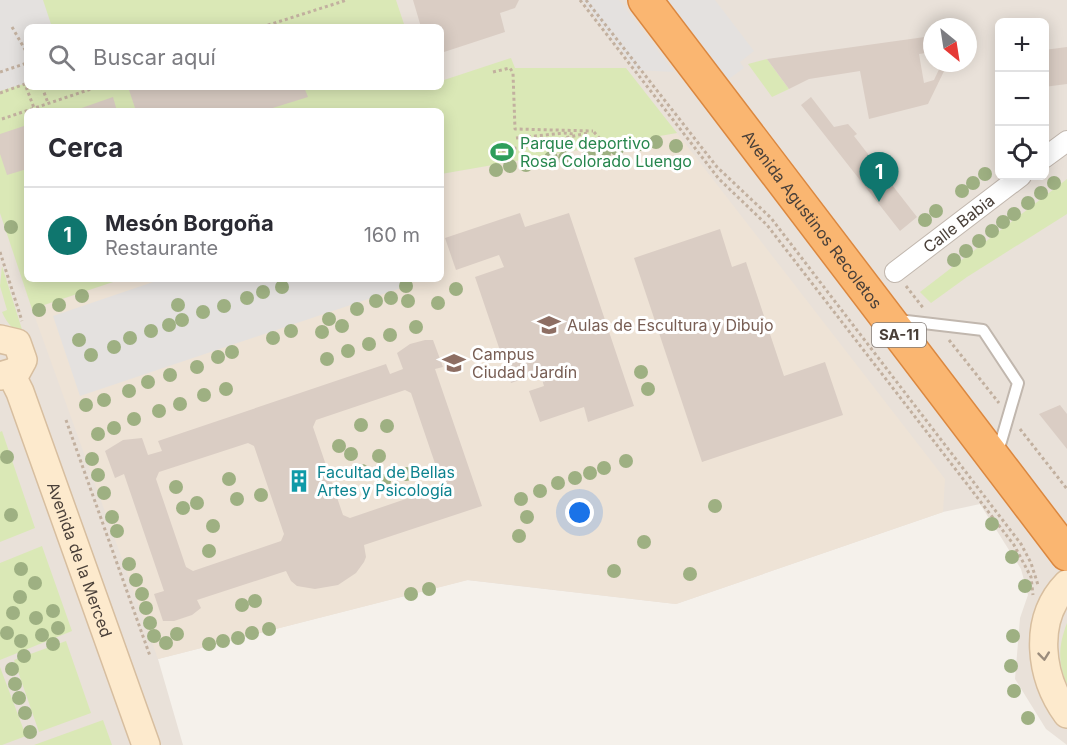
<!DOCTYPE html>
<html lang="es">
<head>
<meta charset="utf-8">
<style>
	:root { --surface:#fff; --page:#f2f2f3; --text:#2b2b33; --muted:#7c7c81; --line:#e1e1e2; --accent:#0f766e }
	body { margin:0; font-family:Inter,sans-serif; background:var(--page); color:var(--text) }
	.controls { position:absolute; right:18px; top:18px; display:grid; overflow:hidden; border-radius:9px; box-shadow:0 3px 15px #0003 }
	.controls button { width:54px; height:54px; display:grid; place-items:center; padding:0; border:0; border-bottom:2px solid var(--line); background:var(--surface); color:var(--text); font:30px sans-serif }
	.compass { position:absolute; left:923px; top:18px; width:54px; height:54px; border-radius:50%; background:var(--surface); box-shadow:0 3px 15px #0003; rotate:150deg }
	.you { position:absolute; left:580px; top:513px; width:21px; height:21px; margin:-15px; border:4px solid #fff; border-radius:50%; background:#1a73e8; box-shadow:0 0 0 9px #1a73e833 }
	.badge { display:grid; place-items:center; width:39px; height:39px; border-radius:50%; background:var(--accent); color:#fff; font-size:20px; font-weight:700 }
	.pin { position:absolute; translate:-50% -50px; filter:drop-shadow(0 2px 3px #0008) }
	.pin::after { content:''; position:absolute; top:32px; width:21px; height:18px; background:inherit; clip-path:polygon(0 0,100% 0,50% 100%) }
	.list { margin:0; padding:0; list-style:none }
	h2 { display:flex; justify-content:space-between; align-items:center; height:78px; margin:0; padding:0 24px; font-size:26px }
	h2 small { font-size:20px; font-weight:400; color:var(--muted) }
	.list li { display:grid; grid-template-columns:39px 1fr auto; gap:18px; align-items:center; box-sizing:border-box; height:96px; padding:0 24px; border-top:2px solid var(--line) }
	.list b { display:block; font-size:22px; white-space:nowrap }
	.list p { margin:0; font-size:20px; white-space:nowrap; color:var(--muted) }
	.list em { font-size:20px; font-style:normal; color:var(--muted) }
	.icon { flex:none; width:33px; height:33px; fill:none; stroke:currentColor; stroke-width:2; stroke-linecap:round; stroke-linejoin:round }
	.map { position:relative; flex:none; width:1067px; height:745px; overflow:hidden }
	.search { position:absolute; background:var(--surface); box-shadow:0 3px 15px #0003; left:24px; top:24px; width:420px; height:66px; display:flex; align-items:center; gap:15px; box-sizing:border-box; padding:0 21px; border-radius:9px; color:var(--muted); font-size:22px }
	.panel { position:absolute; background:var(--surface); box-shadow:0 3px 15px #0003; left:24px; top:108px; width:420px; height:174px; border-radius:9px }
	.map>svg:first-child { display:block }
	.residential { fill:#e9e1d9; fill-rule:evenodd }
	.education { fill:#eee3d6 }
	.green { fill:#dae8b6 }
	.parking { fill:#e4e1df }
	.building { fill:#dacdc4; fill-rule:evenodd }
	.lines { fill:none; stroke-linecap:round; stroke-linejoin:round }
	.lane-casing { stroke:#c1b7ae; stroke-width:14 }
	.street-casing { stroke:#c1b7ae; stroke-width:22 }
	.secondary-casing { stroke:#d7be9f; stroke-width:30 }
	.highway-casing { stroke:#db8840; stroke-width:36 }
	.path { stroke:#c2b09f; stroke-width:3; stroke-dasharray:3 3; stroke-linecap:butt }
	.lane { stroke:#fff; stroke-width:10 }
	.street { stroke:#fff; stroke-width:20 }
	.secondary { stroke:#fdeacd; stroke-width:27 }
	.highway { stroke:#fab671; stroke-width:33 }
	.tree { fill:#9eb082 }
	.oneway { stroke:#9b8c7c }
	.labels { text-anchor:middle; stroke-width:6; stroke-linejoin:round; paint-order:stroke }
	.shield { fill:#fff; stroke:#807974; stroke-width:1.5 }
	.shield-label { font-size:15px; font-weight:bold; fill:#4a4039 }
	.leisure-label { font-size:16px; fill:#27864d; stroke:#fff; text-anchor:start }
	.street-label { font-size:16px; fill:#4a4039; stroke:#fff }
	.education-label { font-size:16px; fill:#785e54; stroke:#fff; text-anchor:start }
	.culture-label { font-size:16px; fill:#0d838f; stroke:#fff; text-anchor:start }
</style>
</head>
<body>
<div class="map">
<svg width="1067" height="745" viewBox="0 0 1067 745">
	<rect width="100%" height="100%" fill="#f5f1eb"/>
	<path class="residential" d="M0,0H1067V745L1046,729L1015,679L1020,618L1028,595L1021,569L980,504L943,512L676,604L467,580L158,659L183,745H0ZM1000,22H1044V176H1000ZM27,27H441V87H27ZM932,27H968V63H932ZM27,111H441V279H27Z"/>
	<path class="education" d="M677,133L945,479L943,512L676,604L468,580L158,659L32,309L122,279H441V174Z"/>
	<path class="green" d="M0,0H396L405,27H27V87H441V81L511,58L515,68H626L677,133L441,174V111H27V279H122L32,309L0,213Z
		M767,59L789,89L772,97L748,64Z
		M1067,179V214L967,277L931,303L920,292Z
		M2,266L25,339C15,331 7,324 2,312L7,310L0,286Z
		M2,431L35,528L0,542V432Z
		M42,546L72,631L0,660V563Z
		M1067,623V684C1057,662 1059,644 1067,623Z
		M66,641L91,713L39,732L14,660Z
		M0,667L26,736L2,745H0Z
		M103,720L112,745H34Z"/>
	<path class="parking" d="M0,0H43L52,27H27V83L0,91Z
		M582,0H619L674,72L636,70Z
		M663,0H715L754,51L740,62L744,68L726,81Z
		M162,279H401L404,287L80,396L53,316Z"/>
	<path class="building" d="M413,0H519L515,8L500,13L505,32L441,53V27H421Z
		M932,36V52L919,54L924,83L934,80L942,63H948L928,104L869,119L860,71L809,79L789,89L767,59Z
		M1067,47V84L1044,87V50Z
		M128,87H304L308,97L263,111H136Z
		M113,97L117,111H73Z
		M811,97L834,127L848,124L857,134L854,136L917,217L900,231L801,105Z
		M27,125V169L7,175L0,154V134Z
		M520,213L525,227L569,213L634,406L588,422L584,407L540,422L529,391L544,386L540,373L511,383L475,277L504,267L499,255L456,270L445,238Z
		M720,229L732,267L746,262L784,376L825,362L843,415L702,462L634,258Z
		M425,340H433L443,367L435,369L482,506L364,545L366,557L364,562L356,573L338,585L315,589L297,586L291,581L286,571L197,600L201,608L192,615L174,621H163L154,594L164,591L124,474L115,478L105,451L123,440L142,438L148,455L162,451L158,441L386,364L390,374L403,369L397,353L410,344ZM405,390L411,393L441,481L438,488L350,518L343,515L313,427L316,420ZM248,443L254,446L284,534L281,541L193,571L186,567L156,479L159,472Z
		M1060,405L1067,414V449L1039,414Z"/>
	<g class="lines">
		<g class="lane-casing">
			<path id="lane" d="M898,320L983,330L1018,383L997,455"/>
		</g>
		<g class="street-casing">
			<g id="street">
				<path d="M1044,158L1067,141"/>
				<path id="s1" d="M895,272L1021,176"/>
			</g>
		</g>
		<g class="secondary-casing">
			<g id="secondary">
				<path d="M0,339L17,343L23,360L17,371L0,376"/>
				<path id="s2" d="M11,374L20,392L146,745"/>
				<path d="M1067,584C1032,620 1040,677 1067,714"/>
			</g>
		</g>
		<g class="highway-casing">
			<g id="highway">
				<path id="s3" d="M645,0L1067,554"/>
			</g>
		</g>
		<path class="path" d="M580,0L719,179L767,225L1014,545L1031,577L1033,595
			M586,0L717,167L771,218L1021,544L1031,563L1038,585
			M12,27L27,53
			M262,27L347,0
			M0,72L27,63
			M493,72L510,68L513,73L515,129L593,131
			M42,87L48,103
			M0,93L25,84L34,108
			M2,119L97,87
			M594,132L601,140
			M516,138L564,133L574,134
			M492,158L502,151L588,133
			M0,252L22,321
			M906,286L924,309
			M949,340L999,403
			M66,420L150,656
			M1020,429L1067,489"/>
		<use href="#lane" class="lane"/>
		<use href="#street" class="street"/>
		<use href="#secondary" class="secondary"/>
		<use href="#highway" class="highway"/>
	</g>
	<g class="tree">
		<circle cx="656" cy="142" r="7"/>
		<circle cx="641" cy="144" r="7"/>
		<circle cx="676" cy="146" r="7"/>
		<circle cx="617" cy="149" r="7"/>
		<circle cx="589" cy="153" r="7"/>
		<circle cx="604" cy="153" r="7"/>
		<circle cx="551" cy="158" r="7"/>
		<circle cx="565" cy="158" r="7"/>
		<circle cx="526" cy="165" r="7"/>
		<circle cx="510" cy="166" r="7"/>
		<circle cx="496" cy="170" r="7"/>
		<circle cx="985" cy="174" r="7"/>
		<circle cx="973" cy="183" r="7"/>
		<circle cx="1054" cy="183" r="7"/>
		<circle cx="962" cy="191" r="7"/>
		<circle cx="1041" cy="193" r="7"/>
		<circle cx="1028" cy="203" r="7"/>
		<circle cx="936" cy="211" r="7"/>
		<circle cx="1014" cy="214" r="7"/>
		<circle cx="925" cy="220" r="7"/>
		<circle cx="1003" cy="222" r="7"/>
		<circle cx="11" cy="227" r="7"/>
		<circle cx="992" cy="231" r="7"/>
		<circle cx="979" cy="241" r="7"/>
		<circle cx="966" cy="251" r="7"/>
		<circle cx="954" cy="260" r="7"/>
		<circle cx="406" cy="286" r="7"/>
		<circle cx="282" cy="287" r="7"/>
		<circle cx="456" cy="289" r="7"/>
		<circle cx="263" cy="292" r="7"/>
		<circle cx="82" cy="296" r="7"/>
		<circle cx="247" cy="298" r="7"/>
		<circle cx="391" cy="298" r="7"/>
		<circle cx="376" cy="301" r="7"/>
		<circle cx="408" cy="301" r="7"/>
		<circle cx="438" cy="303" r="7"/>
		<circle cx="59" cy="305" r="7"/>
		<circle cx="178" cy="305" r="7"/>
		<circle cx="224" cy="306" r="7"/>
		<circle cx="357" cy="309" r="7"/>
		<circle cx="39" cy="310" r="7"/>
		<circle cx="203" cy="312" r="7"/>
		<circle cx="329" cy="319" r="7"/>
		<circle cx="182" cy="320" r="7"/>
		<circle cx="169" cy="325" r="7"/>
		<circle cx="342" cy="326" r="7"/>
		<circle cx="416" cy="327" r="7"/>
		<circle cx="151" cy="331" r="7"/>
		<circle cx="291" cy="331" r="7"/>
		<circle cx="322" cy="332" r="7"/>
		<circle cx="390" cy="335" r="7"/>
		<circle cx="130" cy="338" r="7"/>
		<circle cx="273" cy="338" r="7"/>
		<circle cx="79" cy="340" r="7"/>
		<circle cx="369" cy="344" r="7"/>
		<circle cx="114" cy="347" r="7"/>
		<circle cx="348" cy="351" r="7"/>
		<circle cx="232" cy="352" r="7"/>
		<circle cx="91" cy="355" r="7"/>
		<circle cx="218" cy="357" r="7"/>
		<circle cx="327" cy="359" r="7"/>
		<circle cx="197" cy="367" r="7"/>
		<circle cx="641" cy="372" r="7"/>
		<circle cx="170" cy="375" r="7"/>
		<circle cx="148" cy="382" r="7"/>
		<circle cx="226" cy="389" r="7"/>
		<circle cx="648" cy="389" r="7"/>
		<circle cx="129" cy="391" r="7"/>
		<circle cx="204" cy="395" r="7"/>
		<circle cx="104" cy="400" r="7"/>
		<circle cx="180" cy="404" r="7"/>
		<circle cx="86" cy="405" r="7"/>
		<circle cx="159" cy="411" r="7"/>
		<circle cx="134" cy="419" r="7"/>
		<circle cx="361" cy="425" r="7"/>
		<circle cx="387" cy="426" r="7"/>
		<circle cx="114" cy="428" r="7"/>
		<circle cx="98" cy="434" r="7"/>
		<circle cx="339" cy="446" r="7"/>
		<circle cx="351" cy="454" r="7"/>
		<circle cx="379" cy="456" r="7"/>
		<circle cx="7" cy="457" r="7"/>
		<circle cx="92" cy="459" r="7"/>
		<circle cx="626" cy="461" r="7"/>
		<circle cx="604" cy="468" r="7"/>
		<circle cx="362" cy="471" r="7"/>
		<circle cx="590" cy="473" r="7"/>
		<circle cx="406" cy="474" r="7"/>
		<circle cx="98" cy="475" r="7"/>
		<circle cx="575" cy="478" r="7"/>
		<circle cx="229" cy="479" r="7"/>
		<circle cx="384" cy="481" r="7"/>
		<circle cx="558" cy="483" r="7"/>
		<circle cx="176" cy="487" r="7"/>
		<circle cx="540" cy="491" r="7"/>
		<circle cx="104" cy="493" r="7"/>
		<circle cx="261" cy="495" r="7"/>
		<circle cx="237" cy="499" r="7"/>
		<circle cx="521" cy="499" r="7"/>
		<circle cx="197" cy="503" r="7"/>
		<circle cx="715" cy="506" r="7"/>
		<circle cx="183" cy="508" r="7"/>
		<circle cx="11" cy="515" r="7"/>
		<circle cx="112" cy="517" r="7"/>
		<circle cx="527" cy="517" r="7"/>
		<circle cx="992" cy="524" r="7"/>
		<circle cx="213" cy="526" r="7"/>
		<circle cx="117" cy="531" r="7"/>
		<circle cx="519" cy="536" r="7"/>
		<circle cx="644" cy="542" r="7"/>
		<circle cx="209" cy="551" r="7"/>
		<circle cx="1012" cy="557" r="7"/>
		<circle cx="129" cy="564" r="7"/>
		<circle cx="21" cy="569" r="7"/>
		<circle cx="614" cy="571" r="7"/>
		<circle cx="690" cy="574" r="7"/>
		<circle cx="136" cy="580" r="7"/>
		<circle cx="35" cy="583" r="7"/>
		<circle cx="1025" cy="586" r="7"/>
		<circle cx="429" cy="589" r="7"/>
		<circle cx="142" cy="594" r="7"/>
		<circle cx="411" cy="594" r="7"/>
		<circle cx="20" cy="597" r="7"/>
		<circle cx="255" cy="601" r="7"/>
		<circle cx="242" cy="605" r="7"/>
		<circle cx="146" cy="608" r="7"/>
		<circle cx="53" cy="611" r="7"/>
		<circle cx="13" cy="613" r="7"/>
		<circle cx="36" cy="618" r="7"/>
		<circle cx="150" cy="623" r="7"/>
		<circle cx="58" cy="628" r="7"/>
		<circle cx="269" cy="629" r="7"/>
		<circle cx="7" cy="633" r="7"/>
		<circle cx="252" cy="633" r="7"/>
		<circle cx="177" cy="634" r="7"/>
		<circle cx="42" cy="635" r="7"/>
		<circle cx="154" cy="636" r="7"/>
		<circle cx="1013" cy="636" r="7"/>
		<circle cx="238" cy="638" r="7"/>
		<circle cx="21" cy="641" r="7"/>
		<circle cx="223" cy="641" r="7"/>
		<circle cx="166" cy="643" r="7"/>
		<circle cx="53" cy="644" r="7"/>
		<circle cx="209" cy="644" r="7"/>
		<circle cx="24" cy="656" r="7"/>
		<circle cx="1011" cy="666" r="7"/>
		<circle cx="12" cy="669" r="7"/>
		<circle cx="15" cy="684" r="7"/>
		<circle cx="1014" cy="691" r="7"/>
		<circle cx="19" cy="698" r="7"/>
		<circle cx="25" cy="713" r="7"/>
		<circle cx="1028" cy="718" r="7"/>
		<circle cx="30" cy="732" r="7"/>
	</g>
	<defs><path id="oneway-chevron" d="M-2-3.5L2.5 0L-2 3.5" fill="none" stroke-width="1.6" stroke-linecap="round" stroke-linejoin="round" transform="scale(1.5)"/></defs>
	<use class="oneway" href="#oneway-chevron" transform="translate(1044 656) rotate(84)"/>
	<defs>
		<g id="stadium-bare" transform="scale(1.8)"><path d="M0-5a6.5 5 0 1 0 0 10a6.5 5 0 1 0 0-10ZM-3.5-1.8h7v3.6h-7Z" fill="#2e9e5b" stroke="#fff" stroke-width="2.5" paint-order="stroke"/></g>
		<g id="university-bare" transform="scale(1.8)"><path d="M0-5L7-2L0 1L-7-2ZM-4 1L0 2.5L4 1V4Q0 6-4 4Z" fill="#8d6e63" stroke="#fff" stroke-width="2.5" paint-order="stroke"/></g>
		<g id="building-bare" transform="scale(1.8)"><path d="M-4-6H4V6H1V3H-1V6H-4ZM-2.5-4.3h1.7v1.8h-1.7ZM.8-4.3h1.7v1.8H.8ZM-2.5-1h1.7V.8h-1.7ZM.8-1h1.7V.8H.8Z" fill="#0f9aa8" stroke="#fff" stroke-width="2.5" paint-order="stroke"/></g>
	</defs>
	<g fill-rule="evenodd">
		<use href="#stadium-bare" x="502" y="152"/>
		<use href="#university-bare" x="549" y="325"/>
		<use href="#university-bare" x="454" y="363"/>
		<use href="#building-bare" x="299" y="481"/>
	</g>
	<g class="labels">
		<rect class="shield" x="872" y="323" width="54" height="24" rx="4.5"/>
		<g class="shield-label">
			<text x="899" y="340">SA-11</text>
		</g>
		<g class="leisure-label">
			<text x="520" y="149">Parque deportivo<tspan x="520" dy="18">Rosa Colorado Luengo</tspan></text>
		</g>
		<g class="street-label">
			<text dy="6" stroke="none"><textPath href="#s3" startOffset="276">Avenida Agustinos Recoletos</textPath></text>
			<text dy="6" stroke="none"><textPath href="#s1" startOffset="80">Calle Babia</textPath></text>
			<text dy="6" stroke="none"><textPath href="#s2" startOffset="198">Avenida de la Merced</textPath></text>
		</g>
		<g class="education-label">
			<text x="567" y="331">Aulas de Escultura y Dibujo</text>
			<text x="472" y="360">Campus<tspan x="472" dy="18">Ciudad Jardín</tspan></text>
		</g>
		<g class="culture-label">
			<text x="317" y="478">Facultad de Bellas<tspan x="317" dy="18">Artes y Psicología</tspan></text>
		</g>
	</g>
</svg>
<div class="controls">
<button>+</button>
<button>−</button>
<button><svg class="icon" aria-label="locate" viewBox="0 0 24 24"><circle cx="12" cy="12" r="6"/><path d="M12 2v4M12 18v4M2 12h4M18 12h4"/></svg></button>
</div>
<svg class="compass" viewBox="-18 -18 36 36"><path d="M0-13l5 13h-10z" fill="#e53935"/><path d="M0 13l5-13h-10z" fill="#7c7c81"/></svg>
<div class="you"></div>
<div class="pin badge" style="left:879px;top:202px">1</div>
<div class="search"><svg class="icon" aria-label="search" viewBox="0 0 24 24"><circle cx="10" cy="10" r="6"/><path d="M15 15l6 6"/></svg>Buscar aquí</div>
<section class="panel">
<h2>Cerca<small></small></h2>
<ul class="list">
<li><span class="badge">1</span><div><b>Mesón Borgoña</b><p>Restaurante</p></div><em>160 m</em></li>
</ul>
</section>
</div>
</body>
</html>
